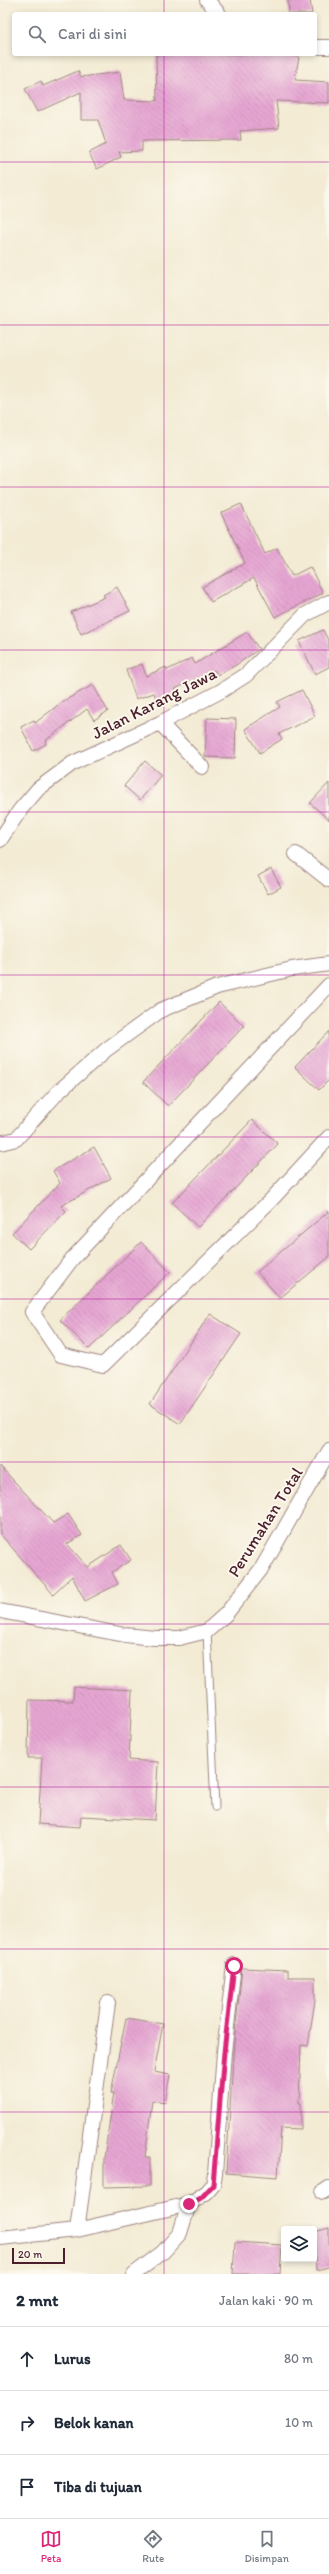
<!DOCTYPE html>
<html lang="id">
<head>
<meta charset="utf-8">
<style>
	:root { --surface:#fff; --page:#f6f6f7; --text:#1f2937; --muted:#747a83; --line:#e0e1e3; --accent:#db2777 }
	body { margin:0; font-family:Itim,sans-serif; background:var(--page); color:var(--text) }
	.controls { position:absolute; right:12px; bottom:12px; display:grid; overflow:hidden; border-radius:4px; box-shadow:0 2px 6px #0003 }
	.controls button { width:36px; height:36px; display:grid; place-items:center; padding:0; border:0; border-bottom:1px solid var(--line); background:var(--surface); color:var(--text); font:20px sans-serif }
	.scale { position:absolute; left:12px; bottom:10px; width:53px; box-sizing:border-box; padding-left:4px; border:2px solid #4a1f2b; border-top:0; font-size:11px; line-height:14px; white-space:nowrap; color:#4a1f2b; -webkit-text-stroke:3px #fbf7ec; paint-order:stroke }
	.stop { position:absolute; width:12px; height:12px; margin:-9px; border:3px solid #db2777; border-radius:50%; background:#fff }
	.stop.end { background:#db2777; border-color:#fff; box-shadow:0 1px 4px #0008 }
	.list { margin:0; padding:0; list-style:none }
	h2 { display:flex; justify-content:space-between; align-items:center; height:52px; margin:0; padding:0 16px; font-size:17px }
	h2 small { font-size:13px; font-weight:400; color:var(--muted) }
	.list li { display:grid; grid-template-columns:26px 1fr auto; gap:12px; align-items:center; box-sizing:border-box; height:64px; padding:0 16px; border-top:1px solid var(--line) }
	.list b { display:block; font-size:15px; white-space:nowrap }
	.list em { font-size:13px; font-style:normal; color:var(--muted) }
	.icon { flex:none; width:22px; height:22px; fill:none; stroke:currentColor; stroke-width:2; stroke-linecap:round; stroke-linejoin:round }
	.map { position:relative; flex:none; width:329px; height:2274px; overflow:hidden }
	.search { position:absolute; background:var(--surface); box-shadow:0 2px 6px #0003; left:12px; right:12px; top:12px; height:44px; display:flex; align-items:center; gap:10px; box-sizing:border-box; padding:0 14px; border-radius:4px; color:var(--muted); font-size:15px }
	.sheet { height:244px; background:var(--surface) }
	nav { display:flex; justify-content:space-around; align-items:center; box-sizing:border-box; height:56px; border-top:1px solid var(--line); background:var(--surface); font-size:11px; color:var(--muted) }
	nav a { display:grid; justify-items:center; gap:2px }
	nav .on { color:var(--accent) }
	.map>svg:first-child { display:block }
	.building { fill:url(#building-back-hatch) }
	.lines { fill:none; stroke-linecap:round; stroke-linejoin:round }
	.service-casing { stroke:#9e8580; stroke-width:9 }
	.minor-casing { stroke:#9e8580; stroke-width:16 }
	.service { stroke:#fff; stroke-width:7 }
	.minor { stroke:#fff; stroke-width:14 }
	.route { stroke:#db2777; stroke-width:5 }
	.grid { fill:none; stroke:#b5179e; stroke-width:1; stroke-opacity:0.55 }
	.labels { text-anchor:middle; stroke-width:4; stroke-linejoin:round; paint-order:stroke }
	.street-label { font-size:17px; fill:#4a1f2b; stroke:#fbf7ec }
</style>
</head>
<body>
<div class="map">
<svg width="329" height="2274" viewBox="0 0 329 2274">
	<defs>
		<pattern id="building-back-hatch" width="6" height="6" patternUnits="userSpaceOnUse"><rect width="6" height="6" fill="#e6a6d3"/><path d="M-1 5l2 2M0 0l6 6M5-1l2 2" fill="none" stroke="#c78eb5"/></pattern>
	</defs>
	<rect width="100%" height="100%" fill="#fbf7ec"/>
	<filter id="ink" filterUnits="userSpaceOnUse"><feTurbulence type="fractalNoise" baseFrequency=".025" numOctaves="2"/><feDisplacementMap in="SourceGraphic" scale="8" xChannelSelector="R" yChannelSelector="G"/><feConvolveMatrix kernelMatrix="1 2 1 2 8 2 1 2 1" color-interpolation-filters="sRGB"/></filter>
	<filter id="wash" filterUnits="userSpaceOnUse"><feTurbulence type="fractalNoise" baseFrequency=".012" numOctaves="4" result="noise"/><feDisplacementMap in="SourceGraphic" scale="16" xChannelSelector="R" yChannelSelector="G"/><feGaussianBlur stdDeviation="0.9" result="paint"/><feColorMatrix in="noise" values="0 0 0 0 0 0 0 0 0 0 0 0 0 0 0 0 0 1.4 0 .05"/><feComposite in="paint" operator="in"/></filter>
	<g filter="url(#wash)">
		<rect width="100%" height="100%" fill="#f3ebd4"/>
		<g id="blocks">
			<path class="building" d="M288,0H310L312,14H289Z
				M156,54H286L299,57L295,80L329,82V103L276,101L279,128L240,131L241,140L142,141V151L119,152L121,157L97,169L89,153L106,144L98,120H81V92L37,112L25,89L41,81L43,86L78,71L81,77L120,72L124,100L157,101Z
				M241,504L265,554L277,548L292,576L310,567L323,593L275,617L254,578L211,602L202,587L245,563L221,513Z
				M117,587L130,611L81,634L71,612L105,597L103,595Z
				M323,630L329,642V667L315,674L299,641Z
				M247,632L259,649L236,665L217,675L214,670L175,689L177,693L157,701L154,693L136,699L126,670L142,664L146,676L166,667L167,670L192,658L195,664Z
				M93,685L108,711L94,720L87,709L45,741L46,744L33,751L21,727L34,720L35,723L62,702Z
				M302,690L315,716L279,734L282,739L260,753L245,729L280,707L277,702Z
				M207,718L236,719L235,758L205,757Z
				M145,761L161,775L140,800L124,786Z
				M329,783V820L310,803Z
				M271,869L281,887L268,894L258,876Z
				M219,1002L244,1026L168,1106L143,1082Z
				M329,1031V1080L319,1090L295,1067Z
				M252,1120L278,1144L198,1227L172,1203Z
				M94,1147L111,1178L61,1206L66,1211L29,1249L12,1233L60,1183L53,1171Z
				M329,1211V1257L280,1298L257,1272Z
				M141,1242L170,1272L89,1349L60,1320Z
				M210,1314L241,1334L180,1424L150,1404Z
				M0,1466L53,1523L68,1514L82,1535L67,1544L88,1567L121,1545L131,1560L112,1572L118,1584L85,1601L72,1576L53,1594L0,1534Z
				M74,1687L132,1690L129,1760L158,1762L155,1820L81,1816L80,1827L38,1824L42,1758H28L29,1700L73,1701Z
				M242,1968L288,1970V1977H315V2000L308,2046L301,2045L299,2103H301V2129L281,2128L278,2177L226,2173L234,2043Z
				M126,2018L163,2024L154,2072L170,2075L165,2102L152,2100L145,2157H150V2186L104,2187V2158L114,2093H111Z
				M329,2228V2267L316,2270L314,2232Z
				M235,2242L282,2245L280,2274H233Z"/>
		</g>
	</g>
	<g filter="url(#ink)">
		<use href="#blocks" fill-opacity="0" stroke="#9e8580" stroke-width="1"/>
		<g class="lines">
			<g class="service-casing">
				<path id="service" d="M207,1631L215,1807"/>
			</g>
			<g class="minor-casing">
				<path id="minor" d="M207,0L219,14
					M315,47H329
					M160,723L202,767
					M0,840L20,810L38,789L73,763L160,723L221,691L246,675L305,615L329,602
					M296,854L329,880
					M329,985L72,1259L32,1312L61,1355L103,1365L271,1200L329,1137
					M0,1143L16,1139L58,1092L107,1049L161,1010L217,987L292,969L329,964
					M0,1611L125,1635L155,1638H179L207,1631L226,1614L262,1568L329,1451
					M323,2192L329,2188
					M77,2230L108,2003
					M0,2238L77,2230L189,2204L207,2192L213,2185L215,2174L224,2052L234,1965
					M134,2274L163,2252L180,2233L189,2204"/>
			</g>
			<use href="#service" class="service"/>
			<use href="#minor" class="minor"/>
		</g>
	</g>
	<g class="lines" filter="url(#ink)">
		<path class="route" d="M189,2204L201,2198L213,2185L224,2052L234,1966"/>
	</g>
	<path class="grid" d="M164,0V14M164,54V2274M0,162H329M0,325H329M0,487H329M0,650H329M0,812H329M0,975H329M0,1137H329M0,1299H329M0,1462H329M0,1624H329M0,1787H329M0,1949H329M0,2112H329"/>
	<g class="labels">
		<g class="street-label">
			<text transform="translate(154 703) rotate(-27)" y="6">Jalan Karang Jawa</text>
			<text transform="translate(265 1522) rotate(-58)" y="6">Perumahan Total</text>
		</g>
	</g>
</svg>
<div class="controls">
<button><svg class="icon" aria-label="layers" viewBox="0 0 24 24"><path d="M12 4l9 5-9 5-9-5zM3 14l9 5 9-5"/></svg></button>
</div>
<div class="scale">20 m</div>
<div class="stop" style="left:234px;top:1966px"></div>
<div class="stop end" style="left:189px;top:2204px"></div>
<div class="search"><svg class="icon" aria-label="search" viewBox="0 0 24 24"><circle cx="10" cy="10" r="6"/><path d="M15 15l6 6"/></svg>Cari di sini</div>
</div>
<section class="sheet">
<h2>2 mnt<small>Jalan kaki · 90 m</small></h2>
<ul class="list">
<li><svg class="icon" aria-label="ahead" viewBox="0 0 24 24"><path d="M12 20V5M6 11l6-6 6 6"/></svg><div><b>Lurus</b></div><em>80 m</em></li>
<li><svg class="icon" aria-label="right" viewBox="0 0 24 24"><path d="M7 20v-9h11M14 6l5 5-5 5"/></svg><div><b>Belok kanan</b></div><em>10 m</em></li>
<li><svg class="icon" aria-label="arrive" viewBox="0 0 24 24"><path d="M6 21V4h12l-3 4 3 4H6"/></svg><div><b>Tiba di tujuan</b></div></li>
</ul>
</section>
<nav>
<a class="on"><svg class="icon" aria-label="map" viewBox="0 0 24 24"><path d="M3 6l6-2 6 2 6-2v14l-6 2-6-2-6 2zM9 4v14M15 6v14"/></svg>Peta</a>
<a><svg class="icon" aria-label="directions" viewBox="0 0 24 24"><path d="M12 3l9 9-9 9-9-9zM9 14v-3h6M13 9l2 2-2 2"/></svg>Rute</a>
<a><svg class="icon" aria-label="saved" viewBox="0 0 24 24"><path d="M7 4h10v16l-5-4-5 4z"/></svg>Disimpan</a>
</nav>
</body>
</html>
